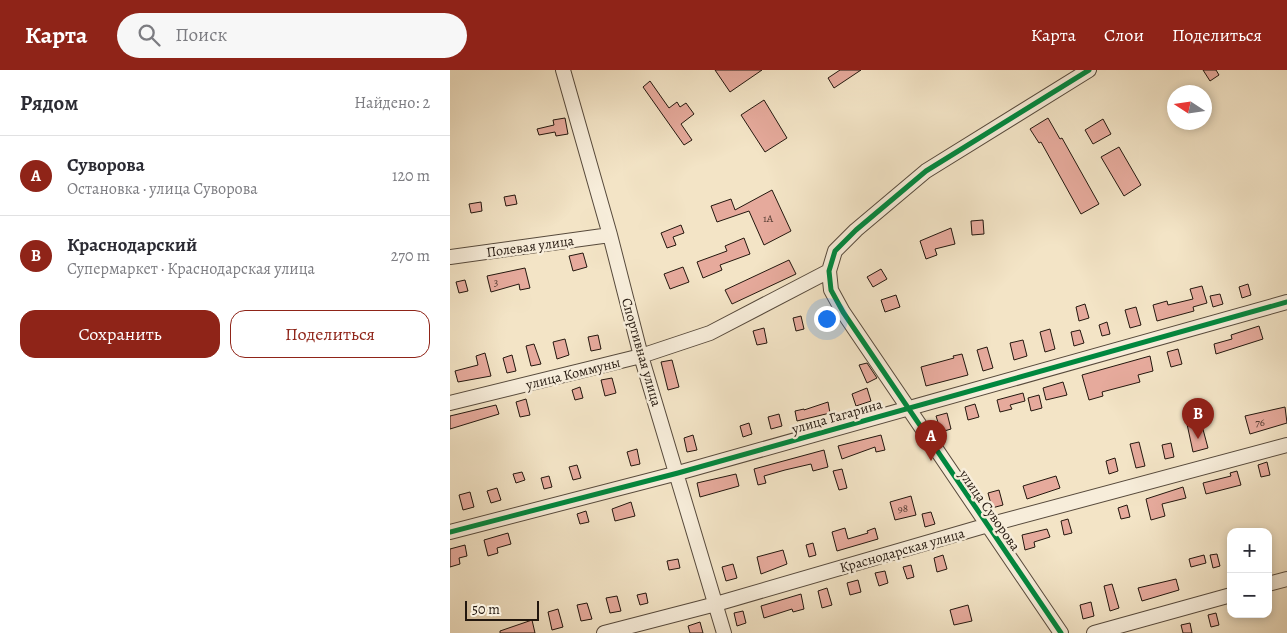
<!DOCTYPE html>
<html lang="ru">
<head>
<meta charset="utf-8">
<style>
	:root { --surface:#fff; --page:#f7f7f7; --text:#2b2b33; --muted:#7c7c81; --line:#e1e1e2; --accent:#8f2418 }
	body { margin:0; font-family:Alegreya,serif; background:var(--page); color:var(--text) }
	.controls { position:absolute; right:15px; bottom:15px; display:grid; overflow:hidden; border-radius:10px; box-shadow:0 2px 8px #0003 }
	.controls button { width:45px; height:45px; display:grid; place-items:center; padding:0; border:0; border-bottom:1px solid var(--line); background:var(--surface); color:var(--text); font:25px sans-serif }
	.compass { position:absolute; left:717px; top:15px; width:45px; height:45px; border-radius:50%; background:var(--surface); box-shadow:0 2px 8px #0003; rotate:282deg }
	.scale { position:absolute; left:15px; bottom:12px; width:74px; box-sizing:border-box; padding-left:5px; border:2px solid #23170e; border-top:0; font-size:14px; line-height:18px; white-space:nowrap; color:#23170e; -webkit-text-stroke:4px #f7edda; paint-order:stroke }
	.you { position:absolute; left:376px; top:248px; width:18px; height:18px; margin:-12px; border:4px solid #fff; border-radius:50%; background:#1a73e8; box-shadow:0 0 0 8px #1a73e833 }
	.badge { display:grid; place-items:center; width:32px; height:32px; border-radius:50%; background:var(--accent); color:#fff; font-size:16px; font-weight:700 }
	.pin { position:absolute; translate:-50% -41px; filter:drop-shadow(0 1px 2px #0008) }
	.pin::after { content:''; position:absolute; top:26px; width:18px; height:15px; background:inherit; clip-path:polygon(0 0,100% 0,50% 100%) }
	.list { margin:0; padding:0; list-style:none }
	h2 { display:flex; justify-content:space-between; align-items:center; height:65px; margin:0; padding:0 20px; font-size:21px }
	h2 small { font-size:16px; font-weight:400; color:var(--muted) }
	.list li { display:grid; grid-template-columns:32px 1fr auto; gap:15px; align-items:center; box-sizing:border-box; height:80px; padding:0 20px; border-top:1px solid var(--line) }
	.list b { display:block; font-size:19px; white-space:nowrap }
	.list p { margin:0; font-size:16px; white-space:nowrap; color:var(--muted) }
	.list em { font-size:16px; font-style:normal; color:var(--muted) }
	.actions { display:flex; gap:10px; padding:15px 20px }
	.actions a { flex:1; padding:11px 0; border:1px solid var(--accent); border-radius:15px; text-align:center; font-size:18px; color:var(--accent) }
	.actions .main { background:var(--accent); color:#fff }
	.icon { flex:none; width:28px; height:28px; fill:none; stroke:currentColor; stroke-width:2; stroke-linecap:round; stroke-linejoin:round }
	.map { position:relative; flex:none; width:837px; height:563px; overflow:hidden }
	header { display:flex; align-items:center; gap:30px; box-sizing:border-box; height:70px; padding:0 25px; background:var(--accent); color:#fff }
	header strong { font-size:24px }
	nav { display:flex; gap:28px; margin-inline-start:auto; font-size:18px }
	.search { width:350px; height:45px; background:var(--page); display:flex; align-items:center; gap:12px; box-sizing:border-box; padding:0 18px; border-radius:28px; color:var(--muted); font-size:19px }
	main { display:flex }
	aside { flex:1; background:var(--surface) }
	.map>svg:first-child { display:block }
	.building { fill:#e6aa9c; stroke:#23170e }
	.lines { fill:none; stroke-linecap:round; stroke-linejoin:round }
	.minor-casing { stroke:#574a3c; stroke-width:16 }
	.minor { stroke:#f7edda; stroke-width:14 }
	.cycleway-casing { stroke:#f7edda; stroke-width:8 }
	.cycleway { stroke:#00873e; stroke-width:5 }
	.labels { text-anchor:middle; stroke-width:5; stroke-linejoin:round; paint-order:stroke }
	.number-label { font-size:11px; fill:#543c32 }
	.street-label { font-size:14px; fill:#23170e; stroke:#f7edda }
</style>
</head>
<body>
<header>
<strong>Карта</strong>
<div class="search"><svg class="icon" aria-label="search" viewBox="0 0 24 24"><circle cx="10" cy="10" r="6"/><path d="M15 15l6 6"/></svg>Поиск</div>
<nav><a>Карта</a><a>Слои</a><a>Поделиться</a></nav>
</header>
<main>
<aside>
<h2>Рядом<small>Найдено: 2</small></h2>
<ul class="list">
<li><span class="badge">A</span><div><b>Суворова</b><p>Остановка · улица Суворова</p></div><em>120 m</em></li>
<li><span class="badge">B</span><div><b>Краснодарский</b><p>Супермаркет · Краснодарская улица</p></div><em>270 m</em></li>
</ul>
<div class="actions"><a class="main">Сохранить</a><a>Поделиться</a></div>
</aside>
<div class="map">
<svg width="837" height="563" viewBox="0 0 837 563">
	<rect width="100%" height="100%" fill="#f3e4c6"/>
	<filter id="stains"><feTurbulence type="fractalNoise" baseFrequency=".004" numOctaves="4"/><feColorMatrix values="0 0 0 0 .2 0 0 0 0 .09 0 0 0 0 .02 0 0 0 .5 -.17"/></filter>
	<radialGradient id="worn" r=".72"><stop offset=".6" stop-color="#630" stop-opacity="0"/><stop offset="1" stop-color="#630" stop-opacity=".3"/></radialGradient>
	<path class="building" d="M265,0H312L280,22Z
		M390,0H411L384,18L378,8Z
		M753,0H766L769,5L760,11Z
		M200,11L219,38L227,32L230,37L236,33L244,44L231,54L242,70L234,75L193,17Z
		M314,30L337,68L315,82L291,45Z
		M115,48L118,64L106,66L105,62L89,65L87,59L104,55L103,50Z
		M598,48L610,69L612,68L649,134L631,144L591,72L589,73L580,59Z
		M653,49L661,64L643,74L635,60Z
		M669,77L691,115L674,126L651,87Z
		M322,120L341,161L314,175L299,141L267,152L261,136L281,129L285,140Z
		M65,125L67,134L56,136L54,127Z
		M31,132L32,141L21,143L19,134Z
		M533,150L534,164L522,165L521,151Z
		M231,155L234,163L223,167L226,175L217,178L211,163Z
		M501,158L505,174L485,179L487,185L476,189L470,171Z
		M294,168L300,184L270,195L272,200L253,208L247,192L277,181L275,176Z
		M133,183L137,197L123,201L119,186Z
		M339,190L346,204L282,234L275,220Z
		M233,197L239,212L220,219L214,204Z
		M75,198L80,218L70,220L69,214L41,222L37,206Z
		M431,199L437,209L423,217L417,207Z
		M15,210L18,221L9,223L6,212Z
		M798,214L801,225L792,228L789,217Z
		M752,216L757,233L743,237L744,241L707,251L703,235L717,231L718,235L743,229L740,219Z
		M770,224L773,234L763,237L760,226Z
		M446,225L450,237L435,242L431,230Z
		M635,234L639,248L629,251L626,237Z
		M686,237L691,255L680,258L675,240Z
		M351,246L354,259L346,261L343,248Z
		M657,252L660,264L652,266L649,255Z
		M809,256L813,269L766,284L764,274L782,269L781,265Z
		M314,258L317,273L307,275L303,261Z
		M600,259L605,279L595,282L590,262Z
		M630,260L634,273L624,276L621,262Z
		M148,265L151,279L141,281L138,267Z
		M115,269L119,285L107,289L103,272Z
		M573,270L577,286L564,290L560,273Z
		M84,274L91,294L81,296L76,276Z
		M537,277L543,298L533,301L527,280Z
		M728,279L732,294L721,297L717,282Z
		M35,283L41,306L8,312L5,301L28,295L26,286Z
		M512,284L518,305L476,316L471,297L504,288L503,286Z
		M62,285L66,301L57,303L53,288Z
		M700,286L703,301L688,305L690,312L652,322L653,326L639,330L632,305Z
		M222,290L229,317L218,320L211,292Z
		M417,293L427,308L417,313L409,295Z
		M162,308L166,323L155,326L151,310Z
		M613,312L617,325L596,330L593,318Z
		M130,317L133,328L125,330L122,320Z
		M417,318L421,331L406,336L402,324Z
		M573,323L575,331L560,335L562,339L550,342L547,330Z
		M589,325L592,338L581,341L578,328Z
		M76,329L80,345L70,347L66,332Z
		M378,332L380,343L347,351L345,341L354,339V340Z
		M525,334L529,347L518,350L515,337Z
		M46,335L49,344L0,359V346Z
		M747,337L758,378L743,382L734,340Z
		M835,337L837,353L800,364L795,346Z
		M497,343L501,359L491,362L486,346Z
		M329,344L332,356L321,359L318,347Z
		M299,353L302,364L293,367L290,356Z
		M243,365L247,380L237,382L234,368Z
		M431,365L435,380L426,382L425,377L392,389L388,376Z
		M689,372L695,396L686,398L680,374Z
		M721,373L724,387L715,389L712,375Z
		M187,379L190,394L181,396L177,382Z
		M374,380L378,397L363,401L361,394L335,400L314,406L316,413L308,415L304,399Z
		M665,388L668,401L659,404L656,391Z
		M817,392L820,405L811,407L808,395Z
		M127,395L131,408L123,410L119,397Z
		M392,399L397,418L389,420L383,401Z
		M787,401L791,415L756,424L753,413L781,406L780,403Z
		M72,402L75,410L66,413L63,404Z
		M286,404L289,416L250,427L247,413Z
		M99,406L102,417L94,419L91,408Z
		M606,406L610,418L577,429L573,416Z
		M733,417L736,428L712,434L715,446L701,450L696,429Z
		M47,418L51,430L41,433L37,421Z
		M549,420L553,435L542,438L538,423Z
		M20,422L24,437L13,440L9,425Z
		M461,426L466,445L445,450L440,432Z
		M181,432L185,446L165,451L162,439Z
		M677,435L680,447L671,449L668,438Z
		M136,441L139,452L130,454L127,444Z
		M481,442L485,454L475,457L472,444Z
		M618,449L622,463L614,465L611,451Z
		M395,458L398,469L418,463L417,461L425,458L428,469L387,481L382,462Z
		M597,459L600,467L584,472L585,477L575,480L572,465Z
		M58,463L61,474L47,478L48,483L38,486L34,470Z
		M363,473L366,485L359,487L356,475Z
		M15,475L17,486L9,488L10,494L0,497V479Z
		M333,480L337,494L311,504L307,487Z
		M767,484L770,496L763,498L760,485Z
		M493,485L497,499L487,502L484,488Z
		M754,485L756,493L741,497L739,489Z
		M228,489L230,498L219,500L217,491Z
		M283,494L287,508L276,511L272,497Z
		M461,495L464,507L457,509L453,497Z
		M435,501L438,513L429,516L425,503Z
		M726,509L729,520L692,531L688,518Z
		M408,510L411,522L400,525L397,513Z
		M662,514L669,538L660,541L654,516Z
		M377,518L382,535L372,538L368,521Z
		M196,523L198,533L190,535L187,525Z
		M351,524L354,539L343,542L342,539L314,548L311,536Z
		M167,526L171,541L160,543L156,528Z
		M641,532L644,546L633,549L630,535Z
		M137,533L142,549L131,551L127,535Z
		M518,535L522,551L504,555L500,540Z
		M108,539L113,557L102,560L98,542Z
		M293,541L296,553L287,556L284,543Z
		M766,543L769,555L761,557L758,545Z
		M82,550L85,563H50V561Z
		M250,552L253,563H240L238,556Z
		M740,553L742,563H733L731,555Z"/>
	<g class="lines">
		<g class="minor-casing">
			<path id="minor" d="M113,0L160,165L191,286L274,563
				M0,187L160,165
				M0,333L191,286L260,263L379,201
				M0,462L228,403L837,232
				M818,514L837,509
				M154,563L266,534L538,455L837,375
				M611,563L393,242L381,220L379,201L385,181L406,160L476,101L639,0
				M644,563L781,525"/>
		</g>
		<use href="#minor" class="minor"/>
		<g class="cycleway-casing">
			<path id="cycleway" d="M0,462L228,403L837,232
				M611,563L393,242L381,220L379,201L385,181L406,160L476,101L639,0"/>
		</g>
		<use href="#cycleway" class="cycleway"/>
	</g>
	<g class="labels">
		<g class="number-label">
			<text x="318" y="152">1А</text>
			<text x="46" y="216">3</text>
			<text x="810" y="356">76</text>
			<text x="453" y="442">98</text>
		</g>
		<g class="street-label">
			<text transform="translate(80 176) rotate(-8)" y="5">Полевая улица</text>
			<text transform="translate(192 282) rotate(74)" y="5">Спортивная улица</text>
			<text transform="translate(123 303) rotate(-14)" y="5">улица Коммуны</text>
			<text transform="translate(387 346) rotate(-16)" y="5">улица Гагарина</text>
			<text transform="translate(540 440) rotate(55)" y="5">улица Суворова</text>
			<text transform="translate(452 480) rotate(-16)" y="5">Краснодарская улица</text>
		</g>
	</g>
	<rect width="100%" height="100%" filter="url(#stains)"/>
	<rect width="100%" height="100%" fill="url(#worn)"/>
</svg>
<div class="controls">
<button>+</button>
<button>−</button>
</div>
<svg class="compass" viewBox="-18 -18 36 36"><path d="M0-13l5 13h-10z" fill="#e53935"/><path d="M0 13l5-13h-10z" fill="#7c7c81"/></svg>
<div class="scale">50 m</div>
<div class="you"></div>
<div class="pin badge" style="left:481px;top:391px">A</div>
<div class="pin badge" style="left:748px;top:369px">B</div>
</div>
</main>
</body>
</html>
